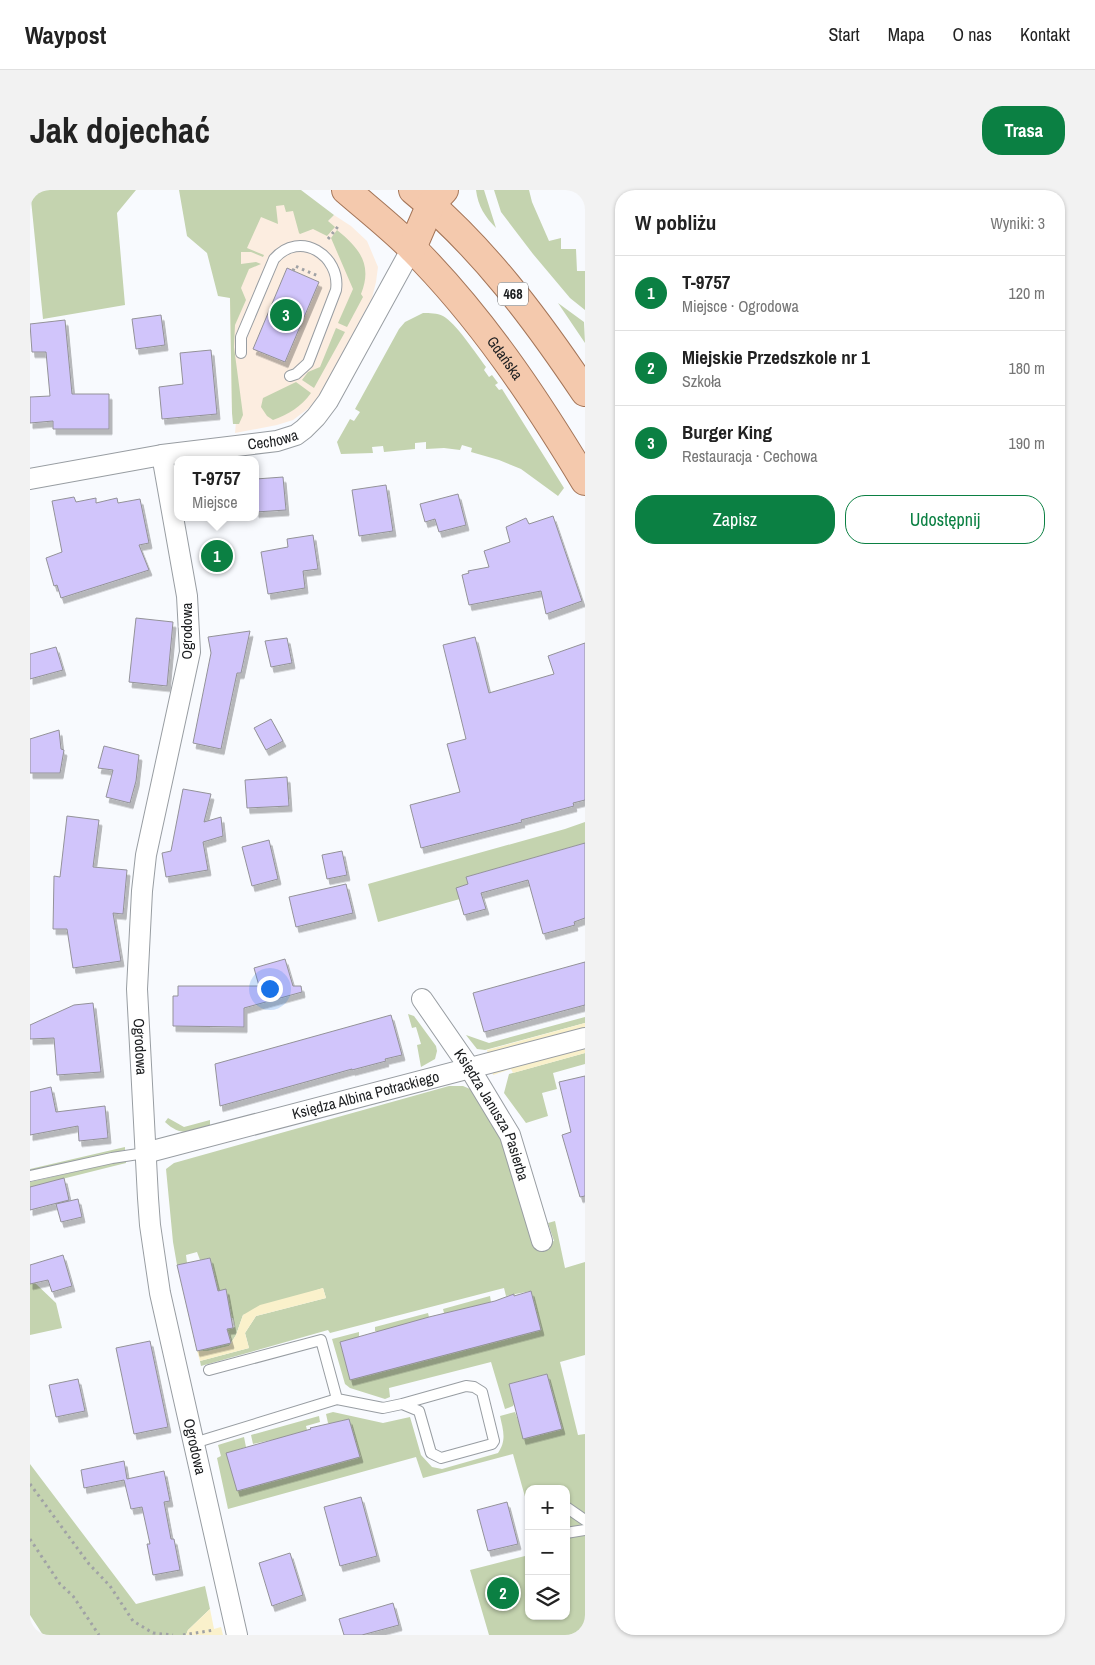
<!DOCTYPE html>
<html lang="pl">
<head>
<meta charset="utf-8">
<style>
	:root { --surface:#fff; --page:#f2f2f2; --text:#222; --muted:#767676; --line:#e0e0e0; --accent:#0b8043 }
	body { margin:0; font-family:"Archivo Narrow",sans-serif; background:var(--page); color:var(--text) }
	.controls { position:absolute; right:15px; bottom:15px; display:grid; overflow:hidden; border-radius:10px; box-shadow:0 1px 4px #0004 }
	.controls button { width:45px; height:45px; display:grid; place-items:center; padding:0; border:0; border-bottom:1px solid var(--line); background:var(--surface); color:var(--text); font:25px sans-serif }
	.you { position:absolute; left:239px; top:798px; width:18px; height:18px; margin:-12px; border:4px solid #fff; border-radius:50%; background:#1a73e8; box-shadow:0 0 0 8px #1a73e833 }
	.badge { display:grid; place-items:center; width:32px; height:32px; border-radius:50%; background:var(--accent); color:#fff; font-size:16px; font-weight:700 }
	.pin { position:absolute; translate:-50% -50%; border:2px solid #fff; box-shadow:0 1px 5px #0006 }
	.popup { position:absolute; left:144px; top:266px; width:85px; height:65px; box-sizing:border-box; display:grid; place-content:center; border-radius:10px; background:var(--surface); filter:drop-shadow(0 1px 4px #0005); font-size:16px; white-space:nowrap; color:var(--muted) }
	.popup b { font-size:19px; color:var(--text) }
	.popup::after { content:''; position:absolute; left:50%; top:100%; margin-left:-10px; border:10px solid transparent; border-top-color:var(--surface) }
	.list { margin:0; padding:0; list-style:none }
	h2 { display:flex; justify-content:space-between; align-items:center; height:65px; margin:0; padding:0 20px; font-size:21px }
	h2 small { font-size:16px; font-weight:400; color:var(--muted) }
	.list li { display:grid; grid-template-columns:32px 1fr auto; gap:15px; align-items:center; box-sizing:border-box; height:75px; padding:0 20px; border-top:1px solid var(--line) }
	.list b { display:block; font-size:19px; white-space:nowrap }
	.list p { margin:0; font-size:16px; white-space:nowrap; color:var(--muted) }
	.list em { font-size:16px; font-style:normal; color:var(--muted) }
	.actions { display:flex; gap:10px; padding:15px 20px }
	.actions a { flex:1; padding:11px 0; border:1px solid var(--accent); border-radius:20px; text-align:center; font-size:18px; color:var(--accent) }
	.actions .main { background:var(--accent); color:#fff }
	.icon { flex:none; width:28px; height:28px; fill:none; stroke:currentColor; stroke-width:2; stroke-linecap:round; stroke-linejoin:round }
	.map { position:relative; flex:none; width:555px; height:1445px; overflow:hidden; border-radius:20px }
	header { display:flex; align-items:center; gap:30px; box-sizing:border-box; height:70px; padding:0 25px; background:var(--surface); border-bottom:1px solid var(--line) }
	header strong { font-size:24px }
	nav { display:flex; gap:28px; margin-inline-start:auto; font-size:18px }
	.intro { display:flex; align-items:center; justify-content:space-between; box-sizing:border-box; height:120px; padding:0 30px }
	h1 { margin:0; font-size:35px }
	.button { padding:12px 22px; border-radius:20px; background:var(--accent); color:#fff; font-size:18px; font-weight:700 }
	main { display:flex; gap:30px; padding:0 30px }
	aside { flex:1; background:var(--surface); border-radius:20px; box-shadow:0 1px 4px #0004 }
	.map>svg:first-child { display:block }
	.commercial { fill:#fcede0 }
	.green { fill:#c4d3af }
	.sand { fill:#faf1cb }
	.building { fill:#d1c5fb; stroke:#939298; filter:url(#shadow) }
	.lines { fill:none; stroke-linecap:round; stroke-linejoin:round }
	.lane-casing { stroke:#989da2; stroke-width:12 }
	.street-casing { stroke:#989da2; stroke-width:22 }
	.primary-casing { stroke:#a47558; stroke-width:30 }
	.path { stroke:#a0a2a5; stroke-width:3; stroke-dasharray:2.5 4; stroke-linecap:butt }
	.lane { stroke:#fff; stroke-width:10 }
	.street { stroke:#fff; stroke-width:20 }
	.primary { stroke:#f4c9ad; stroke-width:28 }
	.rail { stroke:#818386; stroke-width:4 }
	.labels { text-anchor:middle; stroke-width:4.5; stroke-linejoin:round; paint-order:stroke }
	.shield { fill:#fff; stroke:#5f6162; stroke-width:1 }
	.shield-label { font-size:14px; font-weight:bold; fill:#1b1d1f }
	.street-label { font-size:15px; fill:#1b1d1f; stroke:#fff }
</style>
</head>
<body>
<header>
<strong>Waypost</strong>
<nav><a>Start</a><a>Mapa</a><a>O nas</a><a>Kontakt</a></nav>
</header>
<div class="intro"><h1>Jak dojechać</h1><a class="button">Trasa</a></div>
<main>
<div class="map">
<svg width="555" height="1445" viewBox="0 0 555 1445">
	<defs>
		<filter id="shadow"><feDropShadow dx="3" dy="5.5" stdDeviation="0" flood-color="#0004"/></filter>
	</defs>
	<rect width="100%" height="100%" fill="#f8fafe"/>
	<path class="commercial" d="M220,0L298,31L304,25L321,36L337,51L348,77L346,92L342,108L290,205L279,218L263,230L247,235L205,243L206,232L202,223L199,60Z"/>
	<path class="green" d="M0,0H106L87,23L95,115L13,129Z
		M149,0H271L304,25L298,31L305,37L297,46L283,39L270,44L269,43L263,21L256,22L254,15L246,16L248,34L231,27L217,58L234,65L233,67L221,62H211V74L226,72L231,74L219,79L211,98L216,110L205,135L204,157L213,225L209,234H203L202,223L200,108L188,106L177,63L157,46Z
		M446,0H454L466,38C455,27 448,16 446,0Z
		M464,0H499L502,12L519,51L531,48V59H546L547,81H555V120L540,108L503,64L471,22Z
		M307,40C329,58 343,74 331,104L333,107L317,137L308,133L323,99L301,48Z
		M528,113L554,132L555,153Z
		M393,123C400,123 407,123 413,126C425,132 447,165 456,177L454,180L459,187L462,185L468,193L465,195L469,200L472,199L534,298L528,306L491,279L469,270L441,262L442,258L432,255L430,260L414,258L396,259V252L385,253V259L354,262L353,256L342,257L343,263L311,264L307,252L320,229L324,231L330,222L325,219L369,139L375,132Z
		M306,138L315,142L284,198L272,190L278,182L290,177Z
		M266,192L281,203C271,217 259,224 243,230L237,226L231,217L233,208Z
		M555,632V653L436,687L438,694L427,698L430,709L348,732L338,694L535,639Z
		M378,824L384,826L406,856L407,861L405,869L391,877L387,855L391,854L386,837L382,838Z
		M555,827V833L455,860L447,859L436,845L459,853Z
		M555,863V874L523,883L527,899L512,903L518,926L496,933L474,903L479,884Z
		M419,896H433L440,899L467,940L477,963L506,1056L524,1051L518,1033L525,1031L535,1078L555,1072V1165L530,1172L548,1245L555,1244V1445H459L440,1380L499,1365V1426H536V1299H499V1321L483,1264L393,1288L386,1267L198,1319L187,1268L191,1266L188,1255L214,1247L216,1257L197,1263L251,1248L223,1254L221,1245L289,1226L290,1232L276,1236L277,1240L329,1266L319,1229L300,1234L298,1233L296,1224L303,1222L353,1233L380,1227L391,1265L402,1277L412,1279L468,1263C477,1250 473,1240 470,1226L485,1222L489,1233L517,1184L479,1194L484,1214L483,1216L475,1219L461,1172L359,1198L360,1207L355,1209L320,1198L315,1194L302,1149L329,1142V1147L310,1152L320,1189L348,1142L345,1141V1137L398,1123L399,1127L397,1129L416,1124L414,1123L413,1119L460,1106L461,1112L447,1116L456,1154L501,1101L476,1106L474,1098L300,1143L298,1140L171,1176L170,1171L219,1158L215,1143L226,1126L296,1108L293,1098L213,1125L206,1145L199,1156L178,1161H167L200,1153L197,1139L205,1137L203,1128L195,1129L190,1110L198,1109L196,1100L188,1101L180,1068L170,1070L167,1062L156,1065L157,1073L147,1075L143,1052L136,979L144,973Z
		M138,928L154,937L180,930V936C161,942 151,947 135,932Z
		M95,957V960L0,982V979Z
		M96,970V973L0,997V992Z
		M5,1093L26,1113L32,1138L0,1145V1094Z
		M0,1274L106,1414L175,1396L180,1419L158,1440L156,1445H13L0,1425Z"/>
	<path class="sand" d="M555,833V863L483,883L481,879L463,885L457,860Z
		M293,1098L296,1108L226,1126L215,1143L219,1158L170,1171L167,1161H178L199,1156L206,1145L213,1125L230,1115Z
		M180,1419L184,1439L191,1437L193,1445H156L158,1440Z"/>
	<path class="building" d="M257,78L289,92L255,172L223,159Z
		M131,125L135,155L106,159L102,129Z
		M35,130L42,204H79V239H23V231L0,233V207L20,206L16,162H2L0,134Z
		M181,160L187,224L132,229L129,197L153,194L150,163Z
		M253,287L256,320L226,322V289Z
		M356,295L363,341L329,346L322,300Z
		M428,304L436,335L409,342L405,329L395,332L390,314Z
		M44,307L46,312L66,308V313L87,308L88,313L110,309L119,353L109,355L119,380L31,408L27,395L24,396L16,368L32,362L22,311Z
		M523,326L552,411L516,424L511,401L439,415L432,385L439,383L438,381L459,377L454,361L480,352L476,337L496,328L499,334Z
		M283,345L288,379L273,381L275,398L238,404L231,362L258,357L257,349Z
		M106,428L143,432L137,496L99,492Z
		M220,441L211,483H207L191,559L163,553L181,463L178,447Z
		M445,447L459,503L524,484L518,466L555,453V610L543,613L544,616L491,630L492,632L391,658L380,615L430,602L417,554L436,549L413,455Z
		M257,448L262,473L241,477L235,451Z
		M26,457L33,480L0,489V464Z
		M241,529L253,551L236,560L224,538Z
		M29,540L31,559L34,560L30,583H0V549Z
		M74,556L109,565L106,591L100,613L76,607L83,580L68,578Z
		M257,587L259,616L217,618L215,590Z
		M153,599L181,604L174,632L191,627L193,646L173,652L178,680L136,687L132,663L141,661Z
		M37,626L69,630L63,677L97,680L93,724L83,723L91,771L43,778L37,739H23L24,686L30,687Z
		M239,650L248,689L222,696L212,657Z
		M555,653V728L544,732L545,735L513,744L498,690L451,703L456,719L434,725L426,698L438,694L436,687Z
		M312,661L317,685L297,689L292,665Z
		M316,694L323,723L266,737L259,707Z
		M255,769L263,796H271L272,802L214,818V837L143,836V806H148V796H229L224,778Z
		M555,772V815L454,842L443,803Z
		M63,813L71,882L27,885L24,848L0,849V835L44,815Z
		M361,825L372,865L355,869L356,871L322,880V879L190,916L185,874Z
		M555,886V1006L550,1007L532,945L541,942L529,892Z
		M21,897L26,922L75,916L78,948L49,951L48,936L0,945V902Z
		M34,988L39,1010L0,1020V997Z
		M48,1009L52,1027L31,1032L26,1014Z
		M33,1065L42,1096L22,1102L18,1090L0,1094V1075Z
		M180,1068L188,1101L196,1099L203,1138L197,1139L201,1153L167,1161L147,1075Z
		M501,1101L511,1140L320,1190L310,1152L399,1127L465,1111L484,1104V1106Z
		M120,1151L138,1237L104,1244L86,1158Z
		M517,1184L532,1239L493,1249L479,1194Z
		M48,1189L55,1221L26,1227L19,1195Z
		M319,1229L330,1267L207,1301L196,1263L281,1239L280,1238Z
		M94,1271L97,1289L134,1281L140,1311L134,1312L141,1349H144L150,1380L123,1385L117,1354H120L112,1317L101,1319L94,1290L54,1298L51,1280Z
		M331,1307L347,1366L310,1376L294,1317Z
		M477,1312L488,1354L458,1361L447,1320Z
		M260,1363L273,1405L242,1416L229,1373Z
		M363,1413L369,1435L332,1445H314L309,1429Z"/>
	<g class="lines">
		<g class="lane-casing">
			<path id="lane" d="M211,163V147L244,69C270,39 311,66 306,100L278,173L266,184L260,186
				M0,986L82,968L115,963
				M179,1180L291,1150L307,1209
				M164,1253L307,1209L353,1218L372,1214L389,1221L401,1263L411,1268L462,1254L464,1251L452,1202L444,1197L436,1196L372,1214
				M536,1317L555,1330
				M536,1343L555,1340"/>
		</g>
		<g class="street-casing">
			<g id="street">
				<path id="s1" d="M132,265L157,406L160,462L116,665L112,701L107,799L118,1008L120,1035L130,1103L207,1445"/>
				<path id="s2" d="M0,289L132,265L247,251L266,245L274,239L286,227L298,211L382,58"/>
				<path id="s3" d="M392,809L439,877L480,945L512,1051"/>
				<path id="s4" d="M115,963L555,848"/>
			</g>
		</g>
		<g class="primary-casing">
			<g id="primary">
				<path id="s5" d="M316,0C338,19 362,38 382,58C451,127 505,208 555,291"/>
				<path d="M383,0C452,56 506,129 555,202"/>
				<path d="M382,58L401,14L414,0"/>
			</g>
		</g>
		<path class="path" d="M298,49L310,34
			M263,81L265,76L288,86
			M0,1294L59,1374L80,1396L103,1431L123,1443L143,1445
			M0,1349L30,1394L43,1406L69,1445
			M153,1445L184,1440"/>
		<use href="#lane" class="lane"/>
		<use href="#street" class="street"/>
		<use href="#primary" class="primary"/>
		<path class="rail" d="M0,1444V1445"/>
	</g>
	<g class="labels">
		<rect class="shield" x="468" y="92.5" width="30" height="23" rx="4"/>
		<g class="shield-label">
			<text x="483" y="109">468</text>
		</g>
		<g class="street-label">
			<text dy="5" stroke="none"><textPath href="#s5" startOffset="232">Gdańska</textPath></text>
			<text dy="5" stroke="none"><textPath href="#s2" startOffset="246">Cechowa</textPath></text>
			<text transform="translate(157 441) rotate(-90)" y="5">Ogrodowa</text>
			<text dy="5" stroke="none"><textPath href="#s1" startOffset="599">Ogrodowa</textPath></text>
			<text dy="5" stroke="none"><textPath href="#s4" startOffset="228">Księdza Albina Potrackiego</textPath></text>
			<text dy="5" stroke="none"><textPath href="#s3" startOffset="136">Księdza Janusza Pasierba</textPath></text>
			<text dy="5" stroke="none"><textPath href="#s1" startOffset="1004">Ogrodowa</textPath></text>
		</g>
	</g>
</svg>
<div class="controls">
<button>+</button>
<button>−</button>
<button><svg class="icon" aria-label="layers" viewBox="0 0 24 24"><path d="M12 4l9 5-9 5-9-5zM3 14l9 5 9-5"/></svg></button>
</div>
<div class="you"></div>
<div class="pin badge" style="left:187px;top:366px">1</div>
<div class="popup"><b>T-9757</b>Miejsce</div>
<div class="pin badge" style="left:473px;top:1403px">2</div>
<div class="pin badge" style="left:256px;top:125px">3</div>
</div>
<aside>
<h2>W pobliżu<small>Wyniki: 3</small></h2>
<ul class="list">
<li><span class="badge">1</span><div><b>T-9757</b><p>Miejsce · Ogrodowa</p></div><em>120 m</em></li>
<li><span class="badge">2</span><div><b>Miejskie Przedszkole nr 1</b><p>Szkoła</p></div><em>180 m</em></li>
<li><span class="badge">3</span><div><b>Burger King</b><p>Restauracja · Cechowa</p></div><em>190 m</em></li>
</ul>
<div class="actions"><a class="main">Zapisz</a><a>Udostępnij</a></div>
</aside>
</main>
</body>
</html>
